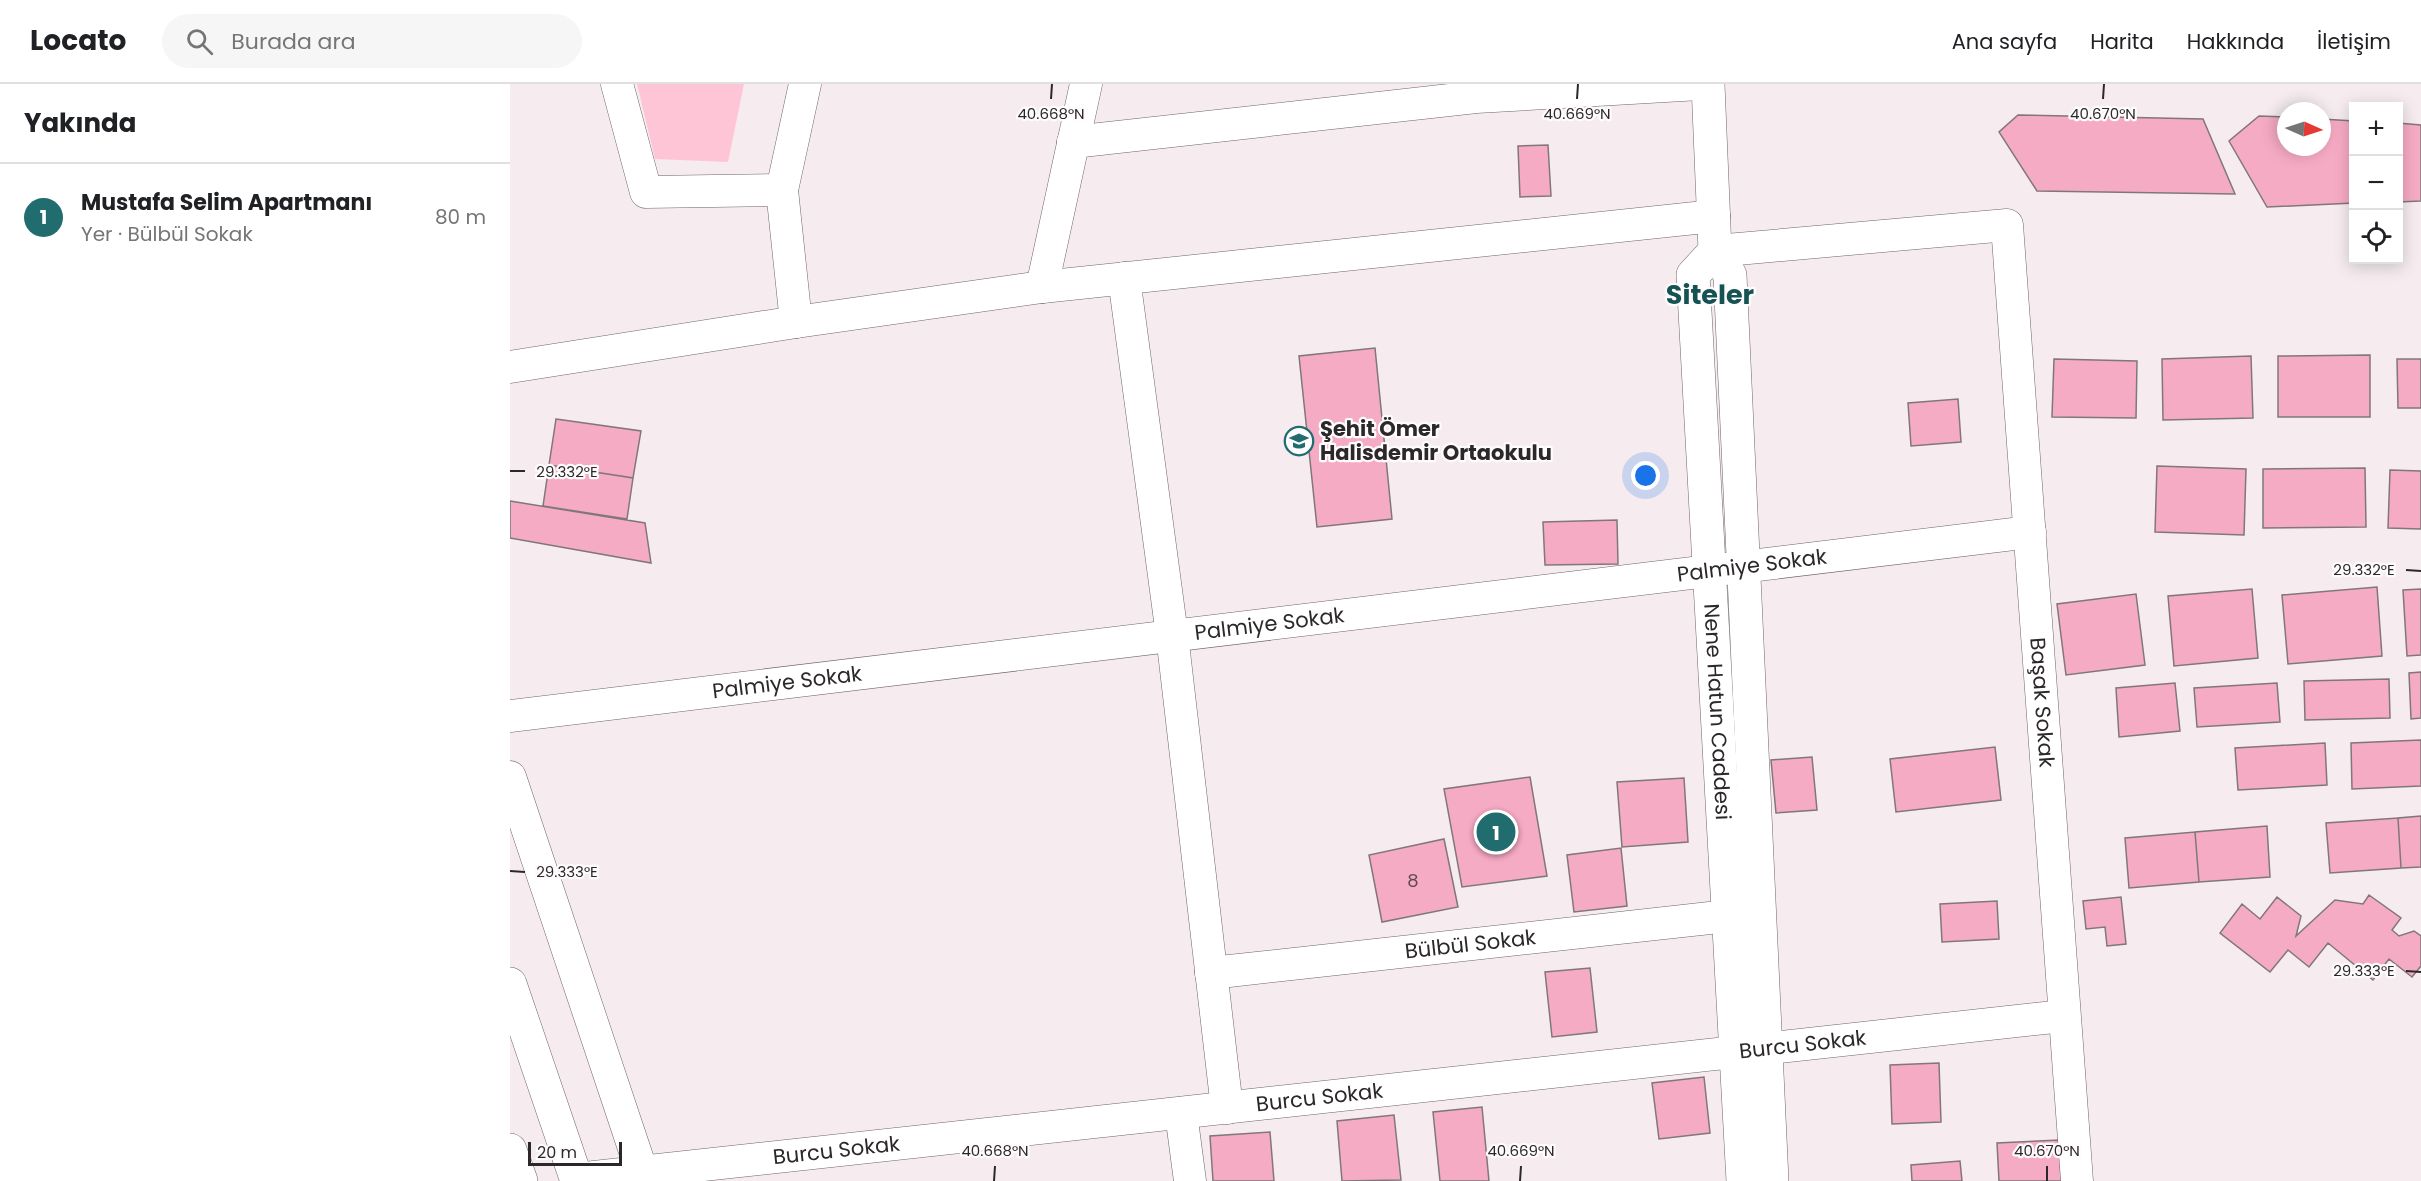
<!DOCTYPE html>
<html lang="tr">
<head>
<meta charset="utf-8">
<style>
	:root { --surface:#fff; --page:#f6f6f6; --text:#202124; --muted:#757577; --line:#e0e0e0; --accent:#206c6e }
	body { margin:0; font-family:Poppins,sans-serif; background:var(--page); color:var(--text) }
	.controls { position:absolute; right:18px; top:18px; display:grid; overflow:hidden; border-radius:0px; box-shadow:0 3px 15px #0003 }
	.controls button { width:54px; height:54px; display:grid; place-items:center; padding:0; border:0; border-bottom:2px solid var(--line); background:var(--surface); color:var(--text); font:30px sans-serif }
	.compass { position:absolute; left:1767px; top:18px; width:54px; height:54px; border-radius:50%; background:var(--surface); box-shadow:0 3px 15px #0003; rotate:93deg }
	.scale { position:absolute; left:18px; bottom:15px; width:94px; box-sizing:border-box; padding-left:6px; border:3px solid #2c2829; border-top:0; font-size:16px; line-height:21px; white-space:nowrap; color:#2c2829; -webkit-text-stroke:4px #fefbfc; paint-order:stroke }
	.you { position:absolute; left:1136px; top:392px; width:21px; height:21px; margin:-15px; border:4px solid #fff; border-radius:50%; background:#1a73e8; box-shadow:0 0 0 9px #1a73e833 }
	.badge { display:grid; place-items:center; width:39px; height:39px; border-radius:50%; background:var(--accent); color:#fff; font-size:20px; font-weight:700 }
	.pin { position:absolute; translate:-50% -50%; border:3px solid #fff; box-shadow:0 2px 6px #0006 }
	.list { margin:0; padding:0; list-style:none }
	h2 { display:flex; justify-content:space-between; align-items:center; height:78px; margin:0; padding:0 24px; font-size:26px }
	h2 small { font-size:20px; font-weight:400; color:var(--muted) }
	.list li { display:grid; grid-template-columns:39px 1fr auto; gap:18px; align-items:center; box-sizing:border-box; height:108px; padding:0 24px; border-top:2px solid var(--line) }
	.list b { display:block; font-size:22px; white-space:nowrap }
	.list p { margin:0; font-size:20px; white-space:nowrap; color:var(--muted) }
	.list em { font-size:20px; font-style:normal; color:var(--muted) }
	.icon { flex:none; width:33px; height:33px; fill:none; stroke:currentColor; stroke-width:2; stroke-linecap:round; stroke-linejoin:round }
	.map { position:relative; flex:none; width:1911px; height:1097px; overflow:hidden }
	header { display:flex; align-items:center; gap:36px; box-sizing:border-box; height:84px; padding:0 30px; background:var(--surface); border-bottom:2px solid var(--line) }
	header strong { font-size:28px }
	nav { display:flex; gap:33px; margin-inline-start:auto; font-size:21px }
	.search { width:420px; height:54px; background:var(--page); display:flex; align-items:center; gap:15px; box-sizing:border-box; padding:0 21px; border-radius:33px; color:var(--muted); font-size:22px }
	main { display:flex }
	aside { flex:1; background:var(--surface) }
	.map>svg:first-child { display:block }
	.green { fill:#fec5d7 }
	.building { fill:#f6abc4; stroke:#807779; stroke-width:1.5 }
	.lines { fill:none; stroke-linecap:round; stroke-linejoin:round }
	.minor-casing { stroke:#6e6568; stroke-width:33 }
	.tertiary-casing { stroke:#6e6568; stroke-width:34 }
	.trunk-casing { stroke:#6e6568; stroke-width:34 }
	.minor { stroke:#fff; stroke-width:32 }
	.tertiary { stroke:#fff; stroke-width:33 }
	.trunk { stroke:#fff; stroke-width:33 }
	.ticks { fill:none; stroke:#2c2829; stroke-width:2 }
	.labels { text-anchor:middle; stroke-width:4.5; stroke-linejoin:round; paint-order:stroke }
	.number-label { font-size:18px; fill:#5e4950 }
	.poi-label { font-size:21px; font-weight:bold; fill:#2c2829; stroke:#fefbfc; text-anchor:start }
	.street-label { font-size:21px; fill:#2c2829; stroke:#fefbfc }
	.district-label { font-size:27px; font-weight:bold; fill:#155254; stroke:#fefbfc }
	.ticks-label { font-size:15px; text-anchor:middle; fill:#2c2829; stroke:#fefbfc; stroke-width:4.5; stroke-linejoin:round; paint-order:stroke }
</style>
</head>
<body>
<header>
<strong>Locato</strong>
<div class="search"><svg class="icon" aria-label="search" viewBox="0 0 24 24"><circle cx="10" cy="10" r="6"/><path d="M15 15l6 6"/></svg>Burada ara</div>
<nav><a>Ana sayfa</a><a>Harita</a><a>Hakkında</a><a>İletişim</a></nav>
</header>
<main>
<aside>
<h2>Yakında<small></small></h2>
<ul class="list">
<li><span class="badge">1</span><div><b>Mustafa Selim Apartmanı</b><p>Yer · Bülbül Sokak</p></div><em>80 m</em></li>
</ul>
</aside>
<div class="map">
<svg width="1911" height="1097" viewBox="0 0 1911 1097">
	<rect width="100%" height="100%" fill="#f6ecef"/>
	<path class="green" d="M127,0H234L218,78L145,75Z"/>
	<path class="building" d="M1508,31L1693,35L1725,110L1527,107L1489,48Z
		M1749,32L1776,33V63H1812V35L1844,37V119L1757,123L1719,57Z
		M1888,39L1911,41V117L1888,118Z
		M1038,61L1041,112L1010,113L1008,62Z
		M865,264L882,435L807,443L789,272Z
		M1860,271V333H1768V272Z
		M1741,272L1743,334L1653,336L1652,275Z
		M1544,275L1627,277L1626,334L1542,333Z
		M1887,275H1911V324H1888Z
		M1448,315L1451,358L1401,362L1398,319Z
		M46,335L131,347L123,394L39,381Z
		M39,381L123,394L117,435L33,422Z
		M1647,382L1736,385L1734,451L1645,448Z
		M1855,384L1856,443L1753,444V385Z
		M1880,386L1911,387V445L1878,444Z
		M0,417L135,439L141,479L0,454Z
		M1107,436L1108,480L1035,481L1033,438Z
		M1867,503L1872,572L1778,580L1772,511Z
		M1742,505L1748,574L1664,582L1658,512Z
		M1911,505V571L1897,572L1893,506Z
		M1626,510L1635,581L1556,591L1547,520Z
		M1911,588V634L1901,635L1899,589Z
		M1879,595L1880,634L1795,636L1794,597Z
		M1665,599L1670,647L1609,653L1606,604Z
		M1767,599L1770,638L1687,643L1684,604Z
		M1911,656V702L1842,705L1841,659Z
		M1815,659L1817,701L1728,706L1725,664Z
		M1485,663L1491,716L1386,728L1380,675Z
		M1302,673L1307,726L1266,729L1261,676Z
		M1020,693L1037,792L952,803L934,705Z
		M1174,694L1178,758L1112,763L1107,698Z
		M1911,732V783L1891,784L1888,734Z
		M1888,734L1891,784L1820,789L1816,739Z
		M1757,742L1760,793L1689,798L1685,748Z
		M1685,748L1689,798L1619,804L1615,754Z
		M934,755L948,823L872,838L859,771Z
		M1111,764L1117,822L1064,828L1057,771Z
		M1859,811L1891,834L1882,846L1889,852L1904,847L1911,852V882L1902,893L1879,875L1863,896L1818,859L1799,883L1778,866L1760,888L1710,849L1732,820L1750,835L1767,813L1791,832L1786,852L1825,816L1853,820Z
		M1611,813L1616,860L1597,862L1595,843L1576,845L1573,817Z
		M1487,817L1489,855L1432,858L1430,820Z
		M1080,884L1087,948L1042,953L1035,888Z
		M1429,979L1431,1038L1382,1040L1380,981Z
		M1194,993L1200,1049L1149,1055L1142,999Z
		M972,1023L979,1097H930L923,1028Z
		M884,1031L891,1096L832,1097L827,1037Z
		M760,1048L764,1097H703L700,1052Z
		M1549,1056L1552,1097H1489L1487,1059Z
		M1450,1077L1452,1097H1402L1401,1081Z"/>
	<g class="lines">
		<g class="minor-casing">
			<g id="minor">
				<path d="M107,0L136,108L272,106"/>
				<path d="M563,58L966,13L1190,0"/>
				<path id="s1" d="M1205,167L1497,141L1567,1097"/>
				<path d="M614,194L662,551L717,1024"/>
				<path d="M532,203L576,0"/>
				<path d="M286,238L272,106L295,0"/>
				<path d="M0,283L286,238L532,203L1204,132"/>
				<path id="s2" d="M0,632L1520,448"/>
				<path d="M0,693L132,1088"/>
				<path id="s3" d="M701,889L1218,832"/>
				<path d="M671,1029L680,1097"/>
				<path id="s4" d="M66,1095L1553,932"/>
			</g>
		</g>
		<g class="tertiary-casing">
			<g id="tertiary">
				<path d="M1198,0L1205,167L1220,191L1262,1097"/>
				<path id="s5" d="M1205,167L1183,191L1233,1097"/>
			</g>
		</g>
		<g class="trunk-casing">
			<path id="trunk" d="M0,900L67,1097
				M0,1066L11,1097"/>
		</g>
		<use href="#minor" class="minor"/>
		<use href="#tertiary" class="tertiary"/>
		<use href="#trunk" class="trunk"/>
	</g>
	<path class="ticks" d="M541,15L542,0M1067,15L1068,0M1593,15L1594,0M0,387H15M1896,486L1911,487M0,787L15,788M1896,887L1911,888M484,1097L485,1082M1010,1097L1011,1082M1537,1097V1082"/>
	<defs>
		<g id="school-ring" transform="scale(1.5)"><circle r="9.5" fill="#fefbfc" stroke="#206c6e" stroke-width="1.5"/><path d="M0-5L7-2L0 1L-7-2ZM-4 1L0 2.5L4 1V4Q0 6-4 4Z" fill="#206c6e"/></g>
	</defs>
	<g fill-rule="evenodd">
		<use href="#school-ring" x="789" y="357"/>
	</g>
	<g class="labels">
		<g class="number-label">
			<text x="903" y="803">8</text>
		</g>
		<g class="poi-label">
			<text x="810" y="352">Şehit Ömer<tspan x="810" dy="24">Halisdemir Ortaokulu</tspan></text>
		</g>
		<g class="street-label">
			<text dy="7" stroke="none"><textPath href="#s2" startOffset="1251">Palmiye Sokak</textPath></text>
			<text dy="7" stroke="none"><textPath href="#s2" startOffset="765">Palmiye Sokak</textPath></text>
			<text dy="7" stroke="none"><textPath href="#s2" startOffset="279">Palmiye Sokak</textPath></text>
			<text dy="7" stroke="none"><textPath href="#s1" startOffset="772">Başak Sokak</textPath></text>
			<text dy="7" stroke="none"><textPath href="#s5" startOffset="470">Nene Hatun Caddesi</textPath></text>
			<text dy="7" stroke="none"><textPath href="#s3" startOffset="261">Bülbül Sokak</textPath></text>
			<text dy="7" stroke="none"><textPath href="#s4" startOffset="1234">Burcu Sokak</textPath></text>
			<text dy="7" stroke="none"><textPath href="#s4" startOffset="748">Burcu Sokak</textPath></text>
			<text dy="7" stroke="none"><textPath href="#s4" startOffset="262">Burcu Sokak</textPath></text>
		</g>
		<g class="district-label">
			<text x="1200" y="220">Siteler</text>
		</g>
	</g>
	<g class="ticks-label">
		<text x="541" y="35">40.668°N</text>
		<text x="1067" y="35">40.669°N</text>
		<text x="1593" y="35">40.670°N</text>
		<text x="57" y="393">29.332°E</text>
		<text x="1854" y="491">29.332°E</text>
		<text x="57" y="793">29.333°E</text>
		<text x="1854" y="892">29.333°E</text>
		<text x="485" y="1072">40.668°N</text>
		<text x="1011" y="1072">40.669°N</text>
		<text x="1537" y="1072">40.670°N</text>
	</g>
</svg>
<div class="controls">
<button>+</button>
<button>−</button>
<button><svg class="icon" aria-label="locate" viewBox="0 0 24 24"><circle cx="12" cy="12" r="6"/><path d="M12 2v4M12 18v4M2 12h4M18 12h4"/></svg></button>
</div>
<svg class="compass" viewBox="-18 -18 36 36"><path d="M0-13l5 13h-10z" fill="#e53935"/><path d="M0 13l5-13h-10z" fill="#757577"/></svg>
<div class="scale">20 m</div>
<div class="you"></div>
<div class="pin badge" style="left:986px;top:748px">1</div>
</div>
</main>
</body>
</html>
